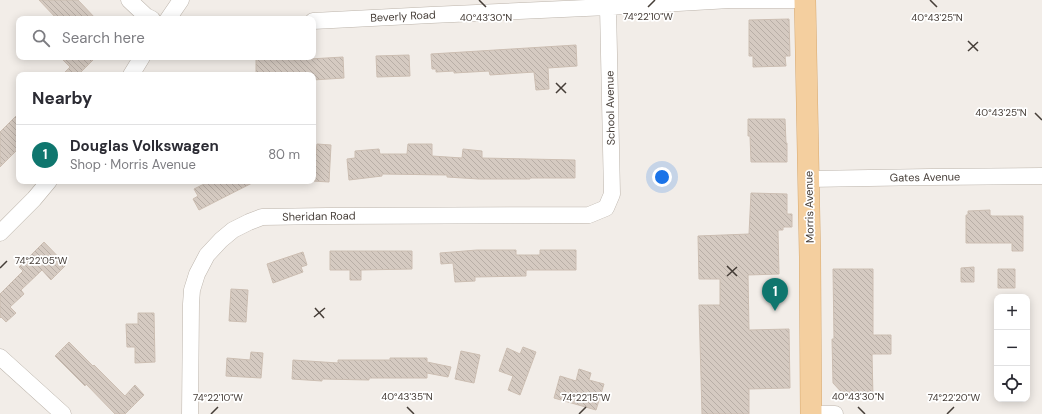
<!DOCTYPE html>
<html lang="en">
<head>
<meta charset="utf-8">
<style>
	:root { --surface:#fff; --page:#f2f2f3; --text:#2b2b33; --muted:#7c7c81; --line:#e1e1e2; --accent:#0f766e }
	body { margin:0; font-family:"DM Sans",sans-serif; background:var(--page); color:var(--text) }
	.controls { position:absolute; right:12px; bottom:12px; display:grid; overflow:hidden; border-radius:8px; box-shadow:0 2px 10px #0003 }
	.controls button { width:36px; height:36px; display:grid; place-items:center; padding:0; border:0; border-bottom:1px solid var(--line); background:var(--surface); color:var(--text); font:20px sans-serif }
	.you { position:absolute; left:662px; top:177px; width:14px; height:14px; margin:-10px; border:3px solid #fff; border-radius:50%; background:#1a73e8; box-shadow:0 0 0 6px #1a73e833 }
	.badge { display:grid; place-items:center; width:26px; height:26px; border-radius:50%; background:var(--accent); color:#fff; font-size:13px; font-weight:700 }
	.pin { position:absolute; translate:-50% -33px; filter:drop-shadow(0 1px 2px #0008) }
	.pin::after { content:''; position:absolute; top:21px; width:14px; height:12px; background:inherit; clip-path:polygon(0 0,100% 0,50% 100%) }
	.list { margin:0; padding:0; list-style:none }
	h2 { display:flex; justify-content:space-between; align-items:center; height:52px; margin:0; padding:0 16px; font-size:17px }
	h2 small { font-size:13px; font-weight:400; color:var(--muted) }
	.list li { display:grid; grid-template-columns:26px 1fr auto; gap:12px; align-items:center; box-sizing:border-box; height:60px; padding:0 16px; border-top:1px solid var(--line) }
	.list b { display:block; font-size:15px; white-space:nowrap }
	.list p { margin:0; font-size:13px; white-space:nowrap; color:var(--muted) }
	.list em { font-size:13px; font-style:normal; color:var(--muted) }
	.icon { flex:none; width:22px; height:22px; fill:none; stroke:currentColor; stroke-width:2; stroke-linecap:round; stroke-linejoin:round }
	.map { position:relative; flex:none; width:1042px; height:414px; overflow:hidden }
	.search { position:absolute; background:var(--surface); box-shadow:0 2px 10px #0003; left:16px; top:16px; width:300px; height:44px; display:flex; align-items:center; gap:10px; box-sizing:border-box; padding:0 14px; border-radius:8px; color:var(--muted); font-size:15px }
	.panel { position:absolute; background:var(--surface); box-shadow:0 2px 10px #0003; left:16px; top:72px; width:300px; height:112px; border-radius:8px }
	.map>svg:first-child { display:block }
	.building { fill:url(#building-back-hatch); stroke:#ccbeb2 }
	.lines { fill:none; stroke-linecap:round; stroke-linejoin:round }
	.minor-casing { stroke:#bcb4ab; stroke-width:17 }
	.major-casing { stroke:#d7a970; stroke-width:22 }
	.minor { stroke:#fff; stroke-width:16 }
	.major { stroke:#f4cf9f; stroke-width:21 }
	.ticks { fill:none; stroke:#453d37; stroke-width:1.5 }
	.labels { text-anchor:middle; stroke-width:3.5; stroke-linejoin:round; paint-order:stroke }
	.street-label { font-size:11px; fill:#453d37; stroke:#fff }
	.ticks-label { font-size:10px; text-anchor:middle; fill:#453d37; stroke:#fff; stroke-width:3.5; stroke-linejoin:round; paint-order:stroke }
</style>
</head>
<body>
<div class="map">
<svg width="1042" height="414" viewBox="0 0 1042 414">
	<defs>
		<pattern id="building-back-hatch" width="6" height="6" patternUnits="userSpaceOnUse"><rect width="6" height="6" fill="#d5cac1"/><path d="M-1 5l2 2M0 0l6 6M5-1l2 2" fill="none" stroke="#b8aea6"/></pattern>
	</defs>
	<rect width="100%" height="100%" fill="#f2ede8"/>
	<path class="building" d="M39,0H78L96,19H57Z
		M789,19L790,56H785L786,66L753,67V56H749V20Z
		M576,45L577,66L548,68L549,89L536,90L534,72L490,75L489,71L454,73V71L436,72V69H432L431,54Z
		M409,55L410,76L377,77L376,56Z
		M60,57H96L78,75H62L70,67Z
		M343,57L344,78L313,80V75H256V59L293,58V60Z
		M19,113V148L0,167V132Z
		M748,119H785L786,143H787V162H751L750,136H748Z
		M317,144L331,145L329,182L313,181V161H315Z
		M408,144H432V156L462,158L463,149L482,151V158L575,160V178H530V179H479L447,177V175L382,174V176L349,180L347,159L355,158V151L379,149L380,154H407Z
		M210,181H256L199,210L193,199L198,196L194,189Z
		M751,193L787,194V214H792V227H783V230H778L779,274L748,275L749,330L789,329L790,388L749,389V414H702L699,305H720V279H699L698,236L749,234Z
		M990,210V215L992,216H1023V251H1012V243H966V215H968V211Z
		M44,242L66,265L51,280L42,270L21,290L24,294L10,307L16,313L6,322L1,317L0,318V294L23,271L19,267Z
		M477,250H516V255H540V250H576V270H526V276L475,277V281L455,282L453,263L441,264L440,253Z
		M330,251H412V269L361,270V280H350V270H330Z
		M303,252L307,265L301,267L303,272L273,283L267,264Z
		M974,267V282H961V268Z
		M833,269H873V335H891V354H872L873,397L847,398L833,383L832,339H834Z
		M998,269H1015V288H998Z
		M231,289L248,290L246,322L229,321Z
		M138,313H154L155,362L135,363V347H127L126,324H138Z
		M69,342L93,366L94,365L125,396L135,385L144,395L125,414H115L86,384L85,386L55,356Z
		M523,347L536,352L520,395L508,390L513,376L499,371L507,348L520,354Z
		M461,351L480,355L474,383L455,379Z
		M251,352L263,353L261,378L226,376L227,358L250,360Z
		M390,358H427V362L451,367L448,377L427,373V378H369V380L322,379V381L292,379L293,360L338,363V360H390Z
		M579,369L591,373L589,380L604,384L596,410L554,398L560,376L576,381Z"/>
	<g class="lines">
		<g class="minor-casing">
			<path id="minor" d="M129,0L146,16L152,19
				M168,19L181,0
				M313,21L431,15L608,7L730,0H805
				M131,75L142,57
				M809,179L930,177L1042,176
				M0,233L34,199L49,181
				M0,357L63,414
				M190,414L191,304L192,290L197,274L207,255L221,240L233,230L249,222L262,217L327,216L589,215L606,208L612,194L608,7
				M811,414H835"/>
		</g>
		<g class="major-casing">
			<path id="major" d="M805,0L810,257L811,414"/>
		</g>
		<use href="#minor" class="minor"/>
		<use href="#major" class="major"/>
	</g>
	<path class="ticks" d="M479,0L486,7M930,0L937,7M648,7L655,0M968,41L978,51M968,51L978,42M556,83L566,93M556,93L566,83M1035,113L1042,120M727,266L737,276M0,268L7,261M727,276L737,267M315,308L324,318M314,317L325,308M407,407L414,414M858,407L865,414M211,414L218,407M579,414L586,407M947,414L954,407"/>
	<g class="labels">
		<g class="street-label">
			<text transform="translate(403 16) rotate(-3)" y="4">Beverly Road</text>
			<text transform="translate(610 108) rotate(-91)" y="4">School Avenue</text>
			<text transform="translate(925 177) rotate(-1)" y="4">Gates Avenue</text>
			<text transform="translate(809 207) rotate(-91)" y="4">Morris Avenue</text>
			<text transform="translate(319 216) rotate(-1)" y="4">Sheridan Road</text>
		</g>
	</g>
	<g class="ticks-label">
		<text x="648" y="20">74°22'10"W</text>
		<text x="486" y="21">40°43'30"N</text>
		<text x="937" y="21">40°43'25"N</text>
		<text x="1001" y="116">40°43'25"N</text>
		<text x="41" y="264">74°22'05"W</text>
		<text x="407" y="400">40°43'35"N</text>
		<text x="858" y="400">40°43'30"N</text>
		<text x="218" y="401">74°22'10"W</text>
		<text x="586" y="401">74°22'15"W</text>
		<text x="954" y="401">74°22'20"W</text>
	</g>
</svg>
<div class="controls">
<button>+</button>
<button>−</button>
<button><svg class="icon" aria-label="locate" viewBox="0 0 24 24"><circle cx="12" cy="12" r="6"/><path d="M12 2v4M12 18v4M2 12h4M18 12h4"/></svg></button>
</div>
<div class="you"></div>
<div class="pin badge" style="left:775px;top:311px">1</div>
<div class="search"><svg class="icon" aria-label="search" viewBox="0 0 24 24"><circle cx="10" cy="10" r="6"/><path d="M15 15l6 6"/></svg>Search here</div>
<section class="panel">
<h2>Nearby<small></small></h2>
<ul class="list">
<li><span class="badge">1</span><div><b>Douglas Volkswagen</b><p>Shop · Morris Avenue</p></div><em>80 m</em></li>
</ul>
</section>
</div>
</body>
</html>
